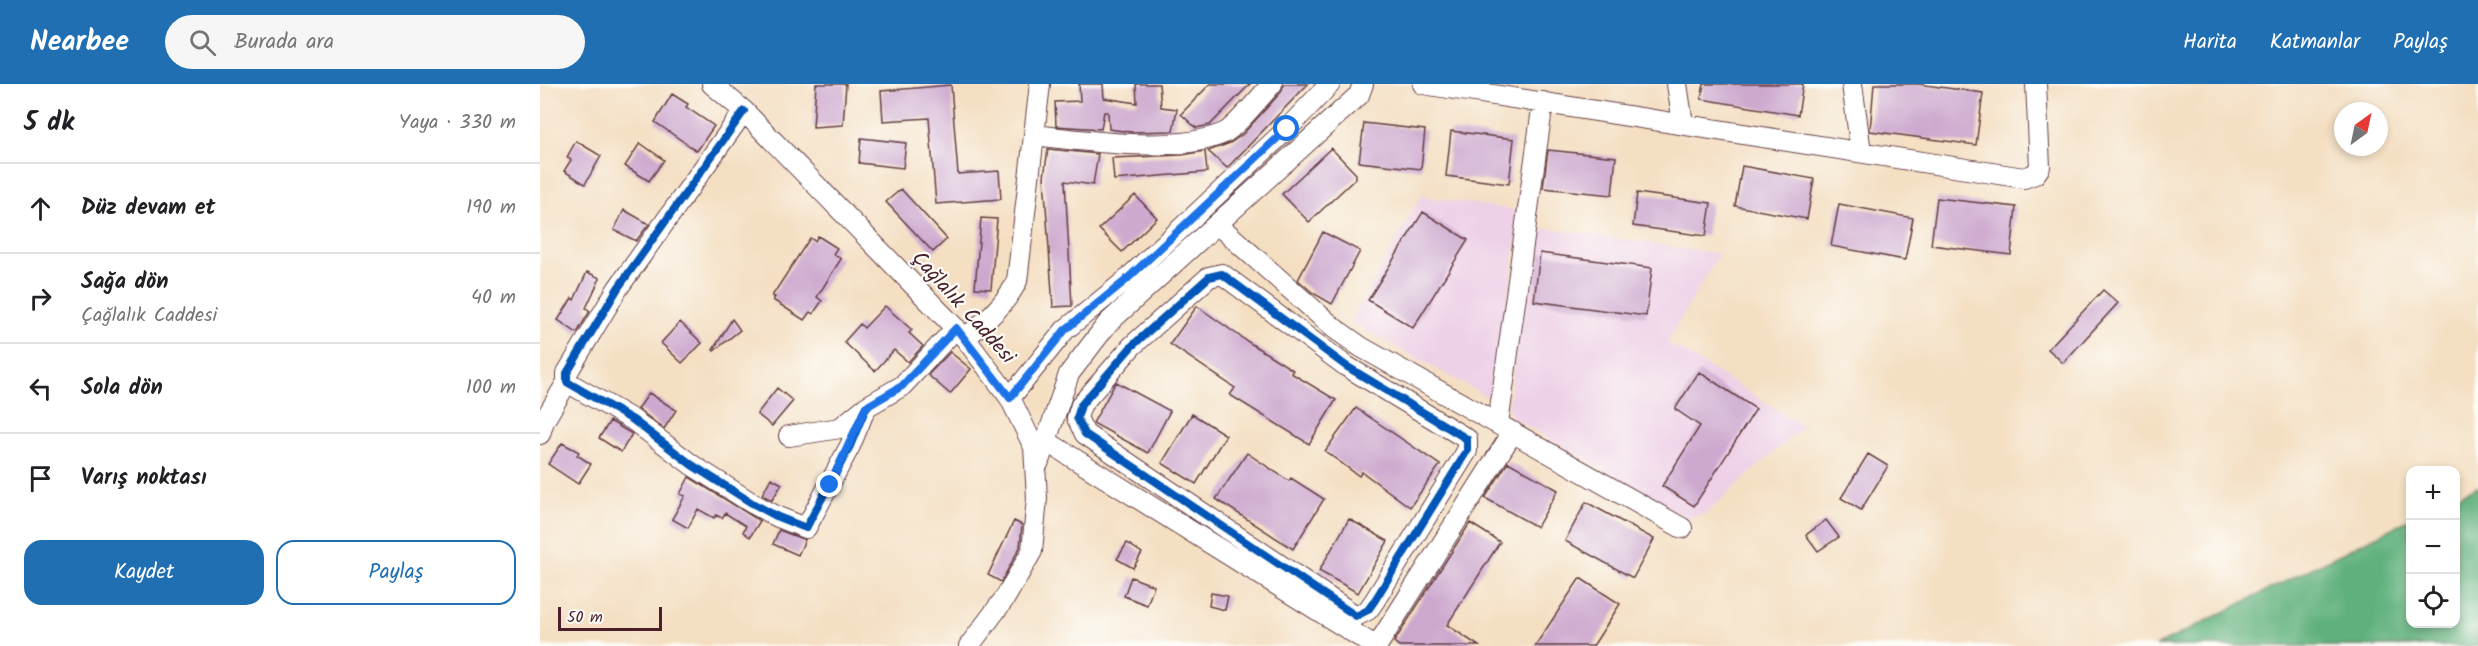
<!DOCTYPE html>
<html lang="tr">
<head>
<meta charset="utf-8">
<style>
	:root { --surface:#fff; --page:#f6f6f6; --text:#202124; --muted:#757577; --line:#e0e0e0; --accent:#1f6fb2 }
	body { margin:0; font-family:Kalam,sans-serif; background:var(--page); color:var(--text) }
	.controls { position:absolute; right:18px; bottom:18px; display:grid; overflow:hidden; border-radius:12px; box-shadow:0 3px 9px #0003 }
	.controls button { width:54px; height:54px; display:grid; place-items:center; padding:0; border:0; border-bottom:2px solid var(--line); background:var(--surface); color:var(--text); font:30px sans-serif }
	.compass { position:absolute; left:1794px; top:18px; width:54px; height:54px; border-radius:50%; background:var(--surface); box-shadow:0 3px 9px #0003; rotate:33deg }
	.scale { position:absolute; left:18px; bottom:15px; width:104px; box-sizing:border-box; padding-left:6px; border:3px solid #4a1f2b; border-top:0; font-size:16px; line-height:21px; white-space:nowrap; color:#4a1f2b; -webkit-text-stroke:4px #fdfcf7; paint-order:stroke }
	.stop { position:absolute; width:18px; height:18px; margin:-14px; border:4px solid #1a73e8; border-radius:50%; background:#fff }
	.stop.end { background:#1a73e8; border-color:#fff; box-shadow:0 2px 6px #0008 }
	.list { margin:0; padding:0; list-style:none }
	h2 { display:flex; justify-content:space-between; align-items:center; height:78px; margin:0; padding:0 24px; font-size:26px }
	h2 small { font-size:20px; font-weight:400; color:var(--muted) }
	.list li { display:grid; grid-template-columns:39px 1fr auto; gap:18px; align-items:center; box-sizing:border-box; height:90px; padding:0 24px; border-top:2px solid var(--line) }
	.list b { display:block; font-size:22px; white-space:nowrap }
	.list p { margin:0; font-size:20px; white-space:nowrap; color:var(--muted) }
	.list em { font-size:20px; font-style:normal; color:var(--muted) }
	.actions { display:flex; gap:12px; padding:18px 24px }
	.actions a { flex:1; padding:14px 0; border:2px solid var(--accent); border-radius:18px; text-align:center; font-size:21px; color:var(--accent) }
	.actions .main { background:var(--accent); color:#fff }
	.icon { flex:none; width:33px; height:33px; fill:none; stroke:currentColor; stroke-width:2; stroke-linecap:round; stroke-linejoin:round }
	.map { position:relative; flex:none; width:1938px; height:562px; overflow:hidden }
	header { display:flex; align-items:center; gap:36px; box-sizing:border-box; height:84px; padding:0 30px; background:var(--accent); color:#fff }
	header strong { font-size:28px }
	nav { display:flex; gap:33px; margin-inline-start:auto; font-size:21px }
	.search { width:420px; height:54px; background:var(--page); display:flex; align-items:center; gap:15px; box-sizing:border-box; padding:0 21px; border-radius:33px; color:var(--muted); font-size:22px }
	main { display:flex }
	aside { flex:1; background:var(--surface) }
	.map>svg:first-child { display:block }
	.built { fill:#eed0e7 }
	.forest { fill:#5fb07b; stroke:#546853; stroke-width:1.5 }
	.building { fill:#cda9cf }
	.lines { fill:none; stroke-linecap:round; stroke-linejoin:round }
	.minor-casing { stroke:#643c42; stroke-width:22 }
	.minor { stroke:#fff; stroke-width:20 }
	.cycleway-casing { stroke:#fdfcf7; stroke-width:11 }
	.cycleway { stroke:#0057b8; stroke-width:8 }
	.route { stroke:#1a73e8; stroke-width:8 }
	.labels { text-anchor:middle; stroke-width:4.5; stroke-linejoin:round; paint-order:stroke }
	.street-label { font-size:21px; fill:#4a1f2b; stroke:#fdfcf7 }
</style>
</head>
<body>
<header>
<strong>Nearbee</strong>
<div class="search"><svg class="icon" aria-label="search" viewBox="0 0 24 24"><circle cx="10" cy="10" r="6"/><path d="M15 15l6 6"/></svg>Burada ara</div>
<nav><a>Harita</a><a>Katmanlar</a><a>Paylaş</a></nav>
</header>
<main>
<aside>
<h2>5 dk<small>Yaya · 330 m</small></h2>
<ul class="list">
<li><svg class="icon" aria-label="ahead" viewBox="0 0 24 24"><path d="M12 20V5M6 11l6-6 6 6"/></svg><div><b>Düz devam et</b></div><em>190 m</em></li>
<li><svg class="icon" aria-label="right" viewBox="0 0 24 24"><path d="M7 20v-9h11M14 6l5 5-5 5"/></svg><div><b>Sağa dön</b><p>Çağlalık Caddesi</p></div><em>40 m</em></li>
<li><svg class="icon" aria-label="left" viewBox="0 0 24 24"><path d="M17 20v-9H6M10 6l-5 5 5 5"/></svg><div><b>Sola dön</b></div><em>100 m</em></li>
<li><svg class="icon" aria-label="arrive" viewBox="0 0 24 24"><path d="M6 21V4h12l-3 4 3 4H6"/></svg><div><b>Varış noktası</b></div></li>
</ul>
<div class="actions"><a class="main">Kaydet</a><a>Paylaş</a></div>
</aside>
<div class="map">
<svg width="1938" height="562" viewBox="0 0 1938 562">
	<rect width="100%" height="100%" fill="#fdfcf7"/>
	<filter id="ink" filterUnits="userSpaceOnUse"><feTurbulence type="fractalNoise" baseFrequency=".0167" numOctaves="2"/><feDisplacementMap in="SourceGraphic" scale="12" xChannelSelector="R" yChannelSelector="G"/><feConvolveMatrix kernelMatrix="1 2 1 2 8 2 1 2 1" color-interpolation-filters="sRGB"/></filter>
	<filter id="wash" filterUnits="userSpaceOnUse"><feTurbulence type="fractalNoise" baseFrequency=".008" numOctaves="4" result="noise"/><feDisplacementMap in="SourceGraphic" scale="24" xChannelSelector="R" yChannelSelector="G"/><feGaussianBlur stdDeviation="1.35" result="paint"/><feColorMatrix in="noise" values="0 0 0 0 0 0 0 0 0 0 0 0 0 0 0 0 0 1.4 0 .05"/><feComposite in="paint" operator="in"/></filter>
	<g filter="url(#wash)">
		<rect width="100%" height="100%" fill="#f4dfc3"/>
		<path class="built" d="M881,112L981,127L953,316L811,238Z
			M1006,144L1179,170L1127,258L1263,342L1165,430L1146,434L973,334L968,322L993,152Z"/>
		<path class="forest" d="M1938,402V562H1616L1870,435V540H1916V413Z"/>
		<g id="blocks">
			<path class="building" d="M276,0H306L303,41L273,43Z
				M539,0H563L564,14L597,19L596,0H619L621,23L637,25L633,47L591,48L569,45L568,28H564L561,45L516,42L515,18L540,17Z
				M670,0H710L670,41L656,44L641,30Z
				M744,0H768L687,84L668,67L690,59L703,50L741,8Z
				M1164,0H1263L1258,31L1161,15Z
				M1334,0H1378L1443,9L1436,61L1330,47Z
				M411,1L418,90L459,87L461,115L396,120L389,34L343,37L341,7Z
				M132,10L148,20L146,23L174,42L157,67L115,38Z
				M824,39L885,46L881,85L819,78Z
				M911,47L974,55L969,100L906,92Z
				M321,54L366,59L363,84L319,79Z
				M36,57L61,72L45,100L24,87L31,76L27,73Z
				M100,59L124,76L109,97L85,82Z
				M791,64L816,90V94L769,138L742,110Z
				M508,65L558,70L553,101L525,97L532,222L513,223L504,93Z
				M1008,66L1076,73L1072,111L1003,104Z
				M665,67L667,88L574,96L572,74L642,71Z
				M1202,82L1274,95L1267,135L1195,122Z
				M361,105L407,155L393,168L346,118Z
				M1097,109L1171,119L1166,152L1093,142Z
				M595,111L617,134L582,168L559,145Z
				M1397,114L1476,123L1471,171L1391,161Z
				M1299,120L1373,134L1365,176L1291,162Z
				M84,126L109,140L96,157L74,146Z
				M883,128L928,156L873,244L828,216Z
				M441,134L457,135L451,205L435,204Z
				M783,148L820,167L792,220L773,209L758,196Z
				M278,152L297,164L293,170L301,175L277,213L282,217L273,230L270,228L264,236L233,216L235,213L232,212L270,154L275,157Z
				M1000,169L1112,184L1106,232L994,217Z
				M47,188L60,194L46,224L50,227L37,249L18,236L32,214L34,216Z
				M1563,206L1578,219L1523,279L1508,265Z
				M345,222L372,246L369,249L383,262L368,278L354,266L335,287L304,258L320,240L324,244Z
				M657,222L705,256L753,286L751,289L796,316L769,360L690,311L695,304L630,260Z
				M192,235L200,246L174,267L173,266Z
				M140,238L162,259L142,279L121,259Z
				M410,268L431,285L410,310L388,291Z
				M1159,288L1216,325L1154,422L1122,402L1160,342L1135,325Z
				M576,298L630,327L608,369L553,339Z
				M237,304L253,317L232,342L217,330Z
				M109,309L136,326L124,345L98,325Z
				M816,324L900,381L870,423L822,388L819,392L785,367Z
				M652,330L686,351L656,400L622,379Z
				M70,337L92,350L81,368L59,354Z
				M22,359L39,368L37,371L51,380L38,400L8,380Z
				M707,369L749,397L751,394L784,415L753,465L676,415Z
				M1328,370L1348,382L1321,426L1301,414Z
				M968,378L1018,406L997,443L945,414Z
				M149,393L220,437L210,453L203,448L206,442L185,429L182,434L176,431L174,434L158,425L148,444L132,435L145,412L140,410Z
				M231,394L242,400L232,416L222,411Z
				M1046,418L1114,455L1093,494L1025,457Z
				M809,435L848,457L818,509L779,487Z
				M1286,436L1299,453L1278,467L1266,451Z
				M474,437L482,441L480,463L461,498L448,491Z
				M930,439L960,458L907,541L939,562H859L854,558Z
				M239,446L265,456L258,471L233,460Z
				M587,459L602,469L593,484L577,475Z
				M591,493L614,502L607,521L584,512Z
				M1040,494L1080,520L1053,562H995Z
				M671,509L688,512L685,526L669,522Z"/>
		</g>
	</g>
	<g filter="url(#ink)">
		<use href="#blocks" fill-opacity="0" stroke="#643c42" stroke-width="1.5"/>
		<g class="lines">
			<g class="minor-casing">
				<path id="minor" d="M172,0L204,27L425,254L470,314L494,363L497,414L492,467L465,514L429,562
					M883,0L1484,94L1495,90L1500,83L1496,0
					M1137,0L1143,40
					M1312,0L1321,68
					M204,27L78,204L27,289V298L93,336L152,381L212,419L238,433L266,444L310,362L326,323
					M494,51C545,57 637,70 684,49C695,44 722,11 732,0
					M677,140L794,244L821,263L1142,444
					M682,190L806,282L927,355V367L835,516L828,526L816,532L545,350L537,334L541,321L592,262L669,193Z
					M425,254C445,238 466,220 477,197L500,0
					M470,314L525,246L585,197L747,45L790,0
					M958,340L1003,18
					M0,350L4,337L27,298
					M249,352L300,344L326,323L362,302L416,244
					M506,357L835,562
					M498,380L529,290L568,239L819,11L823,0
					M837,562L973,348"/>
			</g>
			<use href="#minor" class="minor"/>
			<g class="cycleway-casing">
				<path id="cycleway" d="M204,27L78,204L27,289V298L93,336L152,381L212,419L238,433L266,444L310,362L326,323
					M682,190L806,282L927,355V367L835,516L828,526L816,532L545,350L537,334L541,321L592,262L669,193Z"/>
			</g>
			<use href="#cycleway" class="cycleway"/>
		</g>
	</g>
	<g class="lines" filter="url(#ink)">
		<path class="route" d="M290,401L326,323L362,302L416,244L470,314L525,246L585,197L747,45"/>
	</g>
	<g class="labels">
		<g class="street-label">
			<text transform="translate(424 223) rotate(48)" y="7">Çağlalık Caddesi</text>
		</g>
	</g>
</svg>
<div class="controls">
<button>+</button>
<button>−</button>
<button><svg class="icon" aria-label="locate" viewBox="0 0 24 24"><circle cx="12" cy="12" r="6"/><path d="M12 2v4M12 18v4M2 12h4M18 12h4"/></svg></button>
</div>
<svg class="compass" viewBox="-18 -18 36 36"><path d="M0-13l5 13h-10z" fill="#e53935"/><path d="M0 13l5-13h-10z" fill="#757577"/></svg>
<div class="scale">50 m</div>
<div class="stop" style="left:747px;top:45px"></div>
<div class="stop end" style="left:290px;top:401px"></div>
</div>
</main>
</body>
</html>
